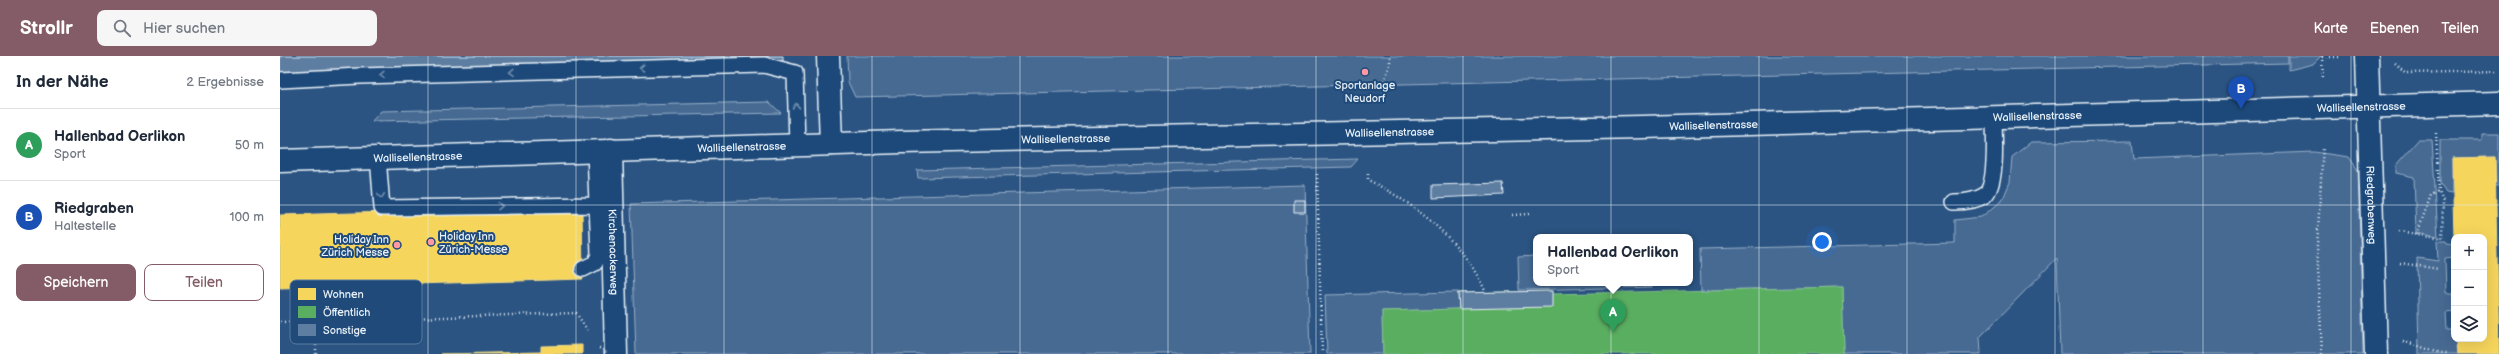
<!DOCTYPE html>
<html lang="de">
<head>
<meta charset="utf-8">
<style>
	:root { --surface:#fff; --page:#f6f6f7; --text:#1f2937; --muted:#747a83; --line:#e0e1e3; --accent:#845c67 }
	body { margin:0; font-family:"Balsamiq Sans",sans-serif; background:var(--page); color:var(--text) }
	.controls { position:absolute; right:12px; bottom:12px; display:grid; overflow:hidden; border-radius:8px; box-shadow:0 4px 16px #0002 }
	.controls button { width:36px; height:36px; display:grid; place-items:center; padding:0; border:0; border-bottom:1px solid var(--line); background:var(--surface); color:var(--text); font:20px sans-serif }
	.you { position:absolute; left:1542px; top:186px; width:14px; height:14px; margin:-10px; border:3px solid #fff; border-radius:50%; background:#1a73e8; box-shadow:0 0 0 6px #1a73e833 }
	.badge { display:grid; place-items:center; width:26px; height:26px; border-radius:50%; background:var(--accent); color:#fff; font-size:13px; font-weight:700 }
	.pin { position:absolute; translate:-50% -33px; filter:drop-shadow(0 1px 2px #0008) }
	.pin::after { content:''; position:absolute; top:21px; width:14px; height:12px; background:inherit; clip-path:polygon(0 0,100% 0,50% 100%) }
	.popup { position:absolute; left:1253px; top:178px; width:160px; height:52px; box-sizing:border-box; display:grid; place-content:center; border-radius:8px; background:var(--surface); filter:drop-shadow(0 1px 3px #0005); font-size:13px; white-space:nowrap; color:var(--muted) }
	.popup b { font-size:15px; color:var(--text) }
	.popup::after { content:''; position:absolute; left:50%; top:100%; margin-left:-8px; border:8px solid transparent; border-top-color:var(--surface) }
	.list { margin:0; padding:0; list-style:none }
	h2 { display:flex; justify-content:space-between; align-items:center; height:52px; margin:0; padding:0 16px; font-size:17px }
	h2 small { font-size:13px; font-weight:400; color:var(--muted) }
	.list li { display:grid; grid-template-columns:26px 1fr auto; gap:12px; align-items:center; box-sizing:border-box; height:72px; padding:0 16px; border-top:1px solid var(--line) }
	.list b { display:block; font-size:15px; white-space:nowrap }
	.list p { margin:0; font-size:13px; white-space:nowrap; color:var(--muted) }
	.list em { font-size:13px; font-style:normal; color:var(--muted) }
	.actions { display:flex; gap:8px; padding:12px 16px }
	.actions a { flex:1; padding:9px 0; border:1px solid var(--accent); border-radius:8px; text-align:center; font-size:14px; color:var(--accent) }
	.actions .main { background:var(--accent); color:#fff }
	.icon { flex:none; width:22px; height:22px; fill:none; stroke:currentColor; stroke-width:2; stroke-linecap:round; stroke-linejoin:round }
	.map { position:relative; flex:none; width:2219px; height:298px; overflow:hidden }
	header { display:flex; align-items:center; gap:24px; box-sizing:border-box; height:56px; padding:0 20px; background:var(--accent); color:#fff }
	header strong { font-size:19px }
	nav { display:flex; gap:22px; margin-inline-start:auto; font-size:14px }
	.search { width:280px; height:36px; background:var(--page); display:flex; align-items:center; gap:10px; box-sizing:border-box; padding:0 14px; border-radius:8px; color:var(--muted); font-size:15px }
	main { display:flex }
	aside { flex:1; background:var(--surface) }
	.map>svg:first-child { display:block }
	.green { fill:#476b93; stroke:#98aec6 }
	.homes { fill:#f6d55c; stroke:#f2dd8b }
	.public { fill:#5aae61; stroke:#85c28e }
	.building { fill:#5d7da1; stroke:#e8f1f8 }
	.lines { fill:none; stroke-linecap:round; stroke-linejoin:round }
	.service-casing { stroke:#e8f1f8; stroke-width:18 }
	.minor-casing { stroke:#e8f1f8; stroke-width:25 }
	.tertiary-casing { stroke:#e8f1f8; stroke-width:25 }
	.path { stroke:#e8f1f8; stroke-width:2.5; stroke-dasharray:1 3; stroke-linecap:butt }
	.service { stroke:#1f4a7a; stroke-width:15 }
	.minor { stroke:#1f4a7a; stroke-width:22 }
	.tertiary { stroke:#1f4a7a; stroke-width:22 }
	.path-bridge { stroke:#e8f1f8; stroke-width:2.5; stroke-dasharray:1 3; stroke-linecap:butt }
	.oneway { stroke:#6f8dac }
	.grid { fill:none; stroke:#e8f1f8; stroke-width:1; stroke-opacity:0.55 }
	.poi-dot { fill:#ff9aa2; stroke:#1f4a7a; stroke-width:1.5 }
	.labels { text-anchor:middle; stroke-width:4; stroke-linejoin:round; paint-order:stroke }
	.poi-label { font-size:11px; fill:#e8f1f8; stroke:#1f4a7a }
	.street-label { font-size:11px; fill:#e8f1f8; stroke:#1f4a7a }
	.key { fill:#1f4a7a; stroke:#5b7ca0; stroke-width:1 }
	.key-label { font-size:11px; fill:#e8f1f8 }
</style>
</head>
<body>
<header>
<strong>Strollr</strong>
<div class="search"><svg class="icon" aria-label="search" viewBox="0 0 24 24"><circle cx="10" cy="10" r="6"/><path d="M15 15l6 6"/></svg>Hier suchen</div>
<nav><a>Karte</a><a>Ebenen</a><a>Teilen</a></nav>
</header>
<main>
<aside>
<h2>In der Nähe<small>2 Ergebnisse</small></h2>
<ul class="list">
<li><span class="badge" style="background:#2e9e5b">A</span><div><b>Hallenbad Oerlikon</b><p>Sport</p></div><em>50 m</em></li>
<li><span class="badge" style="background:#1a4fb4">B</span><div><b>Riedgraben</b><p>Haltestelle</p></div><em>100 m</em></li>
</ul>
<div class="actions"><a class="main">Speichern</a><a>Teilen</a></div>
</aside>
<div class="map">
<svg width="2219" height="298" viewBox="0 0 2219 298">
	<rect width="100%" height="100%" fill="#2b5482"/>
	<filter id="ink" filterUnits="userSpaceOnUse"><feTurbulence type="fractalNoise" baseFrequency=".025" numOctaves="2"/><feDisplacementMap in="SourceGraphic" scale="8" xChannelSelector="R" yChannelSelector="G"/><feConvolveMatrix kernelMatrix="1 2 1 2 8 2 1 2 1" color-interpolation-filters="sRGB"/></filter>
	<g filter="url(#ink)">
		<path class="green" d="M567,0H2008V7L575,41L568,26Z
			M2009,0H2041L2033,8L2009,14Z
			M489,46L501,57L92,65L101,55Z
			M2202,77H2219V130H2216L2215,101L2172,102V138L2166,137L2160,128V84H2202Z
			M2138,84H2152L2158,180L2136,176L2134,121L2116,117V109Z
			M1852,85L1854,103L2034,96L2069,101L2078,114L2083,298H1780L1777,202L1700,281L1701,298H1564L1562,231L1421,234L1420,193L1675,187V164L1701,161L1722,145L1730,126L1732,101L1751,86Z
			M1078,103L1071,111L638,122L637,114Z
			M1025,129L1030,298H356L351,148Z
			M2157,185H2166L2167,188L2174,189V202L2165,203L2166,237H2174V256L2166,257L2167,274H2174L2177,298H2139L2137,202L2158,205Z
			M1256,200V227H1372V231L1239,234L1238,201Z
			M1178,236L1179,253L1102,255L1103,298H1047L1045,239Z"/>
		<path class="homes" d="M2215,101L2219,298H2177L2176,283H2204V181L2174,182L2172,102Z
			M185,154H302L303,223L0,232V159Z
			M302,289V298H161L261,296V290Z"/>
		<path class="public" d="M1562,231L1564,298H1103L1102,255L1179,253L1178,237L1272,235V238Z"/>
		<path class="building" d="M0,0H503V12L0,25Z
			M1223,127L1224,139L1153,142V129Z
			M1014,144H1025V156H1014Z
			M1272,235V251L1179,253L1178,237Z"/>
		<g class="lines">
			<g class="service-casing">
				<path id="service" d="M0,24L80,20L484,9L515,17L517,89
					M98,101L102,152L317,149
					M1674,146C1684,146 1696,145 1705,139C1718,127 1714,79 1714,62
					M303,213L315,207L319,199L315,95"/>
			</g>
			<g class="minor-casing">
				<g id="minor">
					<path d="M548,0L551,88"/>
					<path id="s1" d="M2087,0L2096,298"/>
					<path id="s2" d="M331,94L336,298"/>
				</g>
			</g>
			<g class="tertiary-casing">
				<g id="tertiary">
					<path id="s3" d="M0,105L621,86L1362,71L2219,47"/>
				</g>
			</g>
			<path class="path" d="M2042,0L2043,23
				M2042,1H2061
				M2115,7L2126,17L2219,15
				M1104,45V25L1110,9V0
				M1037,118L1042,298
				M1088,118V124C1135,147 1185,187 1206,237
				M1232,159L1250,158
				M2119,175L2162,182L2163,146L2159,136
				M2137,178L2151,139L2159,136L2156,77
				M2120,207L2159,213
				M36,265V298
				M0,266L296,257L308,275
				M2123,286C2139,288 2151,297 2167,297
				M2042,298L2037,190L2043,91"/>
			<use href="#service" class="service"/>
			<use href="#minor" class="minor"/>
			<use href="#tertiary" class="tertiary"/>
			<path class="path-bridge" d="M319,292L324,293L326,298"/>
		</g>
		<defs><path id="oneway-chevron" d="M-2-3.5L2.5 0L-2 3.5" fill="none" stroke-width="1.6" stroke-linecap="round" stroke-linejoin="round"/></defs>
		<g class="oneway">
			<use href="#oneway-chevron" transform="translate(362 12) rotate(178)"/>
			<use href="#oneway-chevron" transform="translate(232 16) rotate(178)"/>
			<use href="#oneway-chevron" transform="translate(102 19) rotate(178)"/>
			<use href="#oneway-chevron" transform="translate(516 50) rotate(-92)"/>
			<use href="#oneway-chevron" transform="translate(101 140) rotate(85)"/>
			<use href="#oneway-chevron" transform="translate(220 150) rotate(-1)"/>
		</g>
	</g>
	<path class="grid" d="M148,0V298M296,0V298M444,0V298M592,0V298M740,0V298M888,0V298M1036,0V298M1183,0V298M1331,0V298M1479,0V298M1627,0V298M1775,0V298M1923,0V298M2071,0V298M0,149H2219"/>
	<g class="poi-dot">
		<circle cx="1085" cy="16" r="4"/>
		<circle cx="151" cy="186" r="4"/>
		<circle cx="117" cy="189" r="4"/>
	</g>
	<g class="labels">
		<g class="poi-label">
			<text x="1085" y="33">Sportanlage<tspan x="1085" dy="13">Neudorf</tspan></text>
			<text x="159" y="184" text-anchor="start">Holiday Inn<tspan x="159" dy="13">Zürich-Messe</tspan></text>
			<text x="109" y="187" text-anchor="end">Holiday Inn<tspan x="109" dy="13">Zürich Messe</tspan></text>
		</g>
		<g class="street-label">
			<text dy="4" stroke="none"><textPath href="#s3" startOffset="2082">Wallisellenstrasse</textPath></text>
			<text dy="4" stroke="none"><textPath href="#s3" startOffset="1758">Wallisellenstrasse</textPath></text>
			<text dy="4" stroke="none"><textPath href="#s3" startOffset="1434">Wallisellenstrasse</textPath></text>
			<text dy="4" stroke="none"><textPath href="#s3" startOffset="1110">Wallisellenstrasse</textPath></text>
			<text dy="4" stroke="none"><textPath href="#s3" startOffset="786">Wallisellenstrasse</textPath></text>
			<text dy="4" stroke="none"><textPath href="#s3" startOffset="462">Wallisellenstrasse</textPath></text>
			<text dy="4" stroke="none"><textPath href="#s3" startOffset="138">Wallisellenstrasse</textPath></text>
			<text dy="4" stroke="none"><textPath href="#s1" startOffset="149">Riedgrabenweg</textPath></text>
			<text dy="4" stroke="none"><textPath href="#s2" startOffset="102">Kirchenackerweg</textPath></text>
		</g>
	</g>
	<rect x="10" y="224" width="132" height="64" rx="6" class="key"/>
	<rect x="18" y="232" width="18" height="12" fill="#f6d55c"/>
	<rect x="18" y="250" width="18" height="12" fill="#5aae61"/>
	<rect x="18" y="268" width="18" height="12" fill="#5d7da1"/>
	<g class="key-label">
		<text x="43" y="242">Wohnen</text>
		<text x="43" y="260">Öffentlich</text>
		<text x="43" y="278">Sonstige</text>
	</g>
</svg>
<div class="controls">
<button>+</button>
<button>−</button>
<button><svg class="icon" aria-label="layers" viewBox="0 0 24 24"><path d="M12 4l9 5-9 5-9-5zM3 14l9 5 9-5"/></svg></button>
</div>
<div class="you"></div>
<div class="pin badge" style="left:1333px;top:276px;background:#2e9e5b">A</div>
<div class="popup"><b>Hallenbad Oerlikon</b>Sport</div>
<div class="pin badge" style="left:1961px;top:53px;background:#1a4fb4">B</div>
</div>
</main>
</body>
</html>
